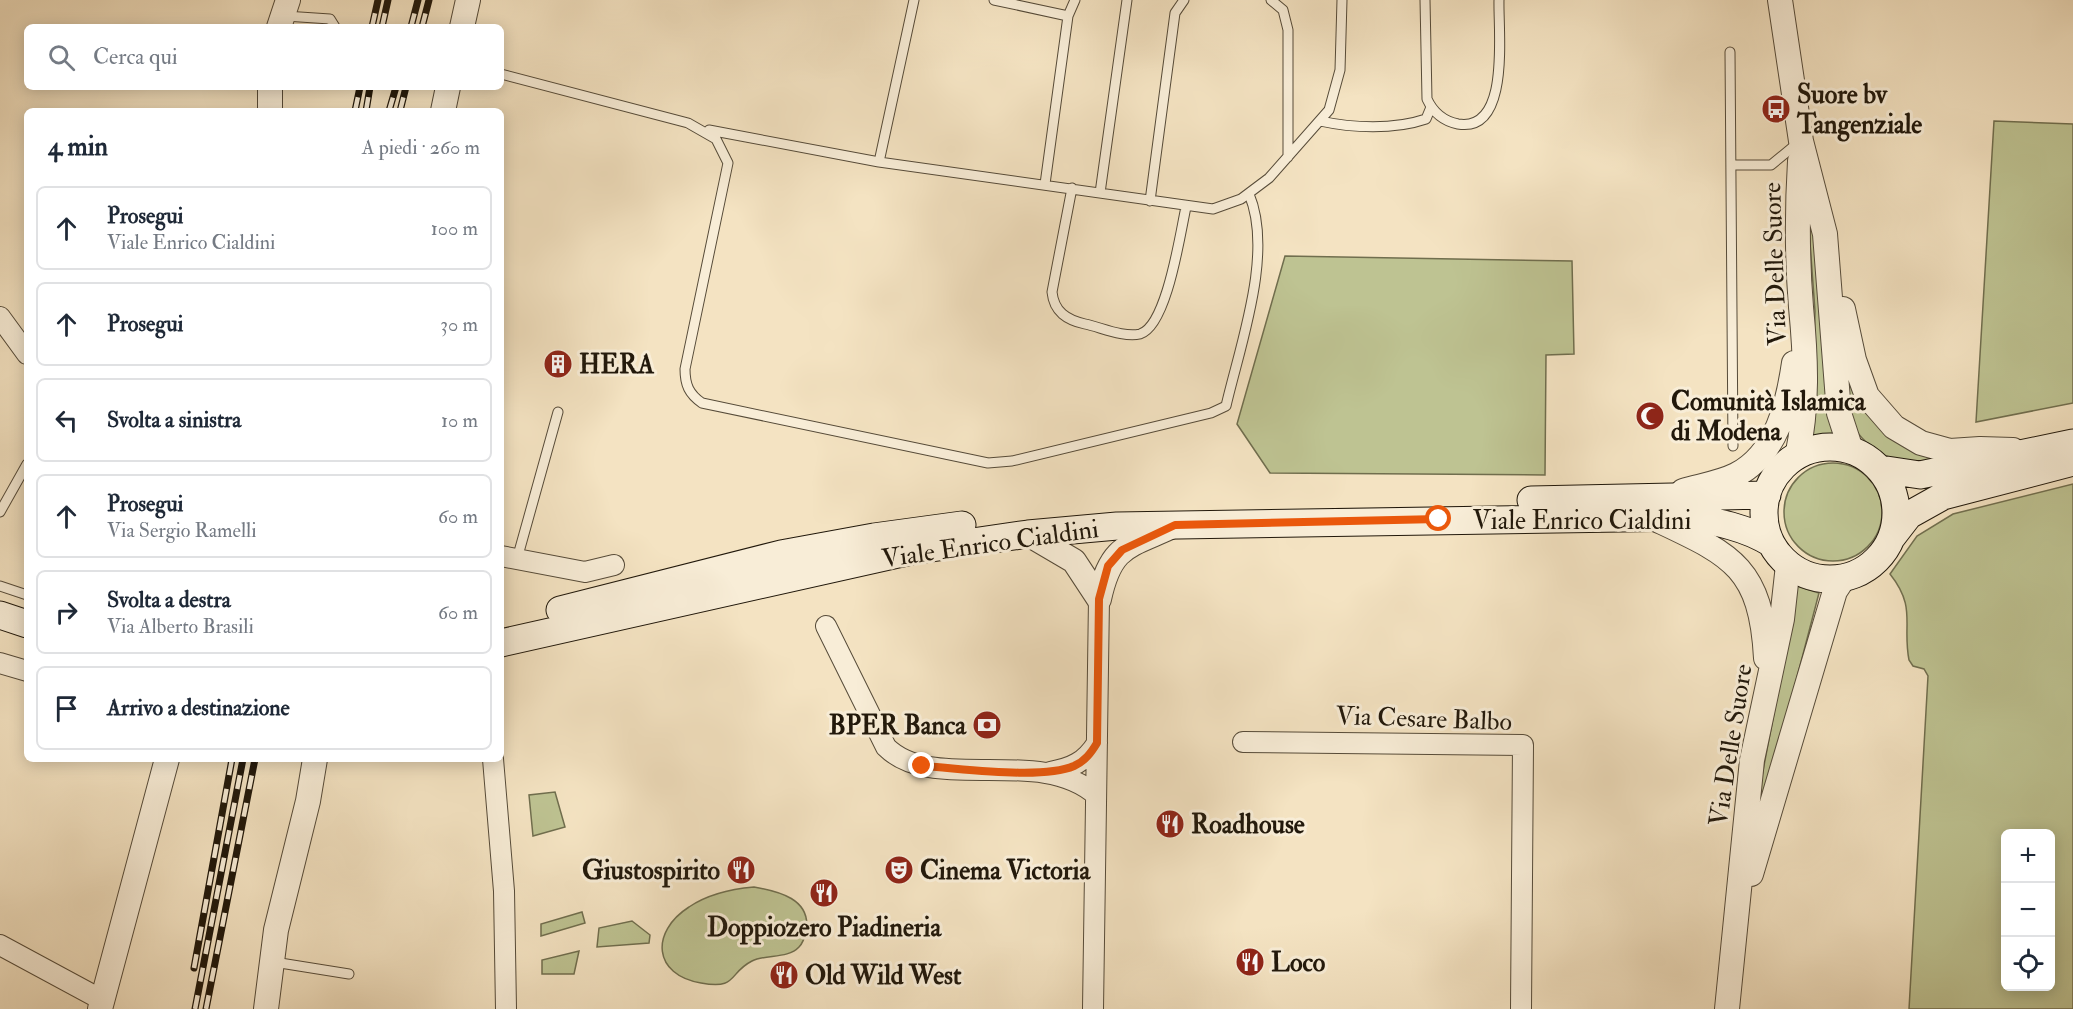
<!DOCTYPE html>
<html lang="it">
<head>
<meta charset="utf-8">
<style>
	:root { --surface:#fff; --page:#f2f2f3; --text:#1f2937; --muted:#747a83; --line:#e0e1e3 }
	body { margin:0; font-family:"IM FELL Double Pica",serif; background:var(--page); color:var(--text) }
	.controls { position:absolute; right:18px; bottom:18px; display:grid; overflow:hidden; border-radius:9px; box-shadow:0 3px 15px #0003 }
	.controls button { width:54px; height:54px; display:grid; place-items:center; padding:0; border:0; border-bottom:2px solid var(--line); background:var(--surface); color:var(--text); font:30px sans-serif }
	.stop { position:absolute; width:18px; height:18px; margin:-14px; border:4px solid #ea580c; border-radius:50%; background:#fff }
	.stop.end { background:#ea580c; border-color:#fff; box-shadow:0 2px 6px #0008 }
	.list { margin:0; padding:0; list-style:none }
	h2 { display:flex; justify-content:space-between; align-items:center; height:78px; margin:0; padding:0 24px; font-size:26px }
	h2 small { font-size:20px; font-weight:400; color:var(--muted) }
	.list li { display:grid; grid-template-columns:39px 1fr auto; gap:18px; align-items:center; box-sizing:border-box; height:84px; margin:0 12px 12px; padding:0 12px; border:2px solid var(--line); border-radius:9px }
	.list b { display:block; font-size:22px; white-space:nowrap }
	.list p { margin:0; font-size:20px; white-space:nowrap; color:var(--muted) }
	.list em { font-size:20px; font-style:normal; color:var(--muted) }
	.icon { flex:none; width:33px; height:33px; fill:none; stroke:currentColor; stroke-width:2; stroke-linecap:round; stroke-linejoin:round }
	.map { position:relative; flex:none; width:2073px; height:1009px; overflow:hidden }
	.search { position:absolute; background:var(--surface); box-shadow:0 3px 15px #0003; left:24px; top:24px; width:480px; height:66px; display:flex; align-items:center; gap:15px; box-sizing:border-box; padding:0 21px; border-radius:9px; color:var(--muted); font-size:22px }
	.panel { position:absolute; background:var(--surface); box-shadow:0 3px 15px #0003; left:24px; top:108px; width:480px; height:654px; border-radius:9px }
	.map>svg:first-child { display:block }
	.green { fill:#bec392; stroke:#706e4e; stroke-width:1.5; fill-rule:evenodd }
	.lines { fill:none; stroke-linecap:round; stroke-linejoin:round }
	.service-casing { stroke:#564b39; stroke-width:11 }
	.minor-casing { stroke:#564b39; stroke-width:22 }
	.tertiary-casing { stroke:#564b39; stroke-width:26 }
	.secondary-casing { stroke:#21180b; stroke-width:29 }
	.service { stroke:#f8edd7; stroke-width:9 }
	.minor { stroke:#f8edd7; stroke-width:20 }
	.tertiary { stroke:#f8edd7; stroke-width:24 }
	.secondary { stroke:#f8edd7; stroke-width:27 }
	.rail-casing { stroke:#21180b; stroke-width:7 }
	.rail { stroke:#f8edd7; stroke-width:4.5; stroke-dasharray:14; stroke-linecap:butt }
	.route { stroke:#ea580c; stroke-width:8 }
	.labels { text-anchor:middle; stroke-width:6; stroke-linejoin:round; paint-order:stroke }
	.poi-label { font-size:26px; font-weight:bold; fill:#21180b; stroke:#f8edd7; text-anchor:start }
	.street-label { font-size:26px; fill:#21180b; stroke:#f8edd7 }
</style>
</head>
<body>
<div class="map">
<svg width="2073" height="1009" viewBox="0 0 2073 1009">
	<rect width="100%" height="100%" fill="#f4e3c2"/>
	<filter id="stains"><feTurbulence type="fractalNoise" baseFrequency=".00333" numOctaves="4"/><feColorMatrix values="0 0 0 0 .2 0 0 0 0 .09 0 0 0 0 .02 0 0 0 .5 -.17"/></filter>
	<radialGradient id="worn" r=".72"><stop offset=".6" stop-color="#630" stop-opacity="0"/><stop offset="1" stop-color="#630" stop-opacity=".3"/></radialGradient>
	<path class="green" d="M1994,121L2073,124V403L1976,422Z
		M1807,202H1812L1837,436L1812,437L1815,311Z
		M1285,256L1572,261L1574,354L1546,355L1545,475L1270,473L1237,424Z
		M1847,367L1858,390L1946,457C1937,459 1927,462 1918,463C1890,466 1856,441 1849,415C1845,401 1847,382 1847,367Z
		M1784 512a49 49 0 1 1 98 0a49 49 0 1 1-98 0Z
		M2073,484V1009H1909L1928,676L1924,669L1913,666L1909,660C1902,624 1917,608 1890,574L1917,536L1953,514ZM2006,834H2050V986H2006Z
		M1793,585L1819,593L1760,819L1754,818L1794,608Z
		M555,792L565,827L533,836L529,795Z
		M754,887C778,891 812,899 806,931C805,936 803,943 799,947C788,959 766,954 752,961C728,973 738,990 701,983C653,975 650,932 689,907C708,894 731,889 754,887Z
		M582,912L585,923L541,936V924Z
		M632,921L650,935L649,943L597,947L599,928Z
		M579,951L574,974H542V960Z"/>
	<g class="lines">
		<g class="service-casing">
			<path id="service" d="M994,0L1068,16
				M1271,0L1283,10L1288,30V157
				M1425,0L1427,99C1433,112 1443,121 1458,124C1511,133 1498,31 1499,0
				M285,16L330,19L335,27
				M1730,52L1733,446
				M501,74L688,123L716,139L728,163L685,369C685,385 689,394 702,403L988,463L1012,461L1211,413L1226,406C1240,345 1274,253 1249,194
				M1320,121C1352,128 1394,130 1426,119L1431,107
				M709,130L879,162L1213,209L1241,199L1269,178L1329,110L1340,70L1342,0
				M879,162L914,0
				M1733,165H1771L1799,142
				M1045,184L1068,16L1075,0
				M1072,188L1052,292C1054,312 1067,320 1085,324C1100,327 1124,338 1140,334C1167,326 1180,234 1186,207
				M1100,193L1127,0
				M1150,201L1175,13L1184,0
				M0,512L27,464
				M517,559L558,412
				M0,586L27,595
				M274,962L349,974"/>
		</g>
		<g class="minor-casing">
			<path id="minor" d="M0,317L27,354
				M501,556L585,572L614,565
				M826,626L886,747C933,794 1039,745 1096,795
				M0,663L27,671
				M1243,742L1523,745L1521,1009
				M493,759L504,891L506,1009
				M1050,772C1072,768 1085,762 1097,743
				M0,945L102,1000
				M1093,1009L1099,599"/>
		</g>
		<g class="tertiary-casing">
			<path id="tertiary" d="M1780,0L1801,141L1825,234L1839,413L1851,450
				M279,27L288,0
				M462,27L468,0
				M270,111V87
				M443,111L448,87
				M1843,309L1854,360L1867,396L1894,427L1921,443L1950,451L1980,449L2013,450
				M1797,457C1808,406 1806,359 1801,307C1797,259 1797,210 1800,161
				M1683,491C1700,486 1720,483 1736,475C1777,454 1788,404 1794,363
				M1651,517C1729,554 1761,564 1766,658
				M1028,534L1074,561L1099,599
				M1099,599C1111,544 1128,547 1175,525
				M1751,874L1835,591L1843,579
				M100,1009L167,759
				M266,1009L276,930L308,801L315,759
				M1727,1009L1752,760L1782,619L1788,565"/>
		</g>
		<g class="secondary-casing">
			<path id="secondary" d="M1764 513a66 66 0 1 1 132 0a66 66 0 1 1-132 0Z
				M1880,469L1920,475L2073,443
				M1531,500L1767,495
				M1892,537L1909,515L1943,496L2073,462
				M560,610L781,554L874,537L962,525
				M0,615L27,624
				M501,643L911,551L1028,534L1117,526L1688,517C1717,522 1745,527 1771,543"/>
		</g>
		<use href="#service" class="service"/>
		<use href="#minor" class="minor"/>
		<use href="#tertiary" class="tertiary"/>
		<use href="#secondary" class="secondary"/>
		<g class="rail-casing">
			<path id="rail" d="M372,27L378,0
				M382,27L388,0
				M411,27L418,0
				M422,27L429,0
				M355,111L360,87
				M366,111L370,87
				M389,111L396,87
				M400,111L406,87
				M194,968L232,759
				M195,1009L243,759
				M206,1009L255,759"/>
		</g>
		<use href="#rail" class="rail"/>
	</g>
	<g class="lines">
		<path class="route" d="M922,766C960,768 1041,780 1074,766C1085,761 1091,753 1097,743L1099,599L1108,566L1122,550L1175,525L1439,519"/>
	</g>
	<defs>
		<g id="bus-disc" transform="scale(1.5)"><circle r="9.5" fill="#8f2418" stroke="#f8edd7"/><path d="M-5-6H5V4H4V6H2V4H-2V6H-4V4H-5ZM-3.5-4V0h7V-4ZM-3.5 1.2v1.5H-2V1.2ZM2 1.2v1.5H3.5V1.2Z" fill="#fff"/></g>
		<g id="building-disc" transform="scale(1.5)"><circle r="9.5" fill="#8f2418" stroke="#f8edd7"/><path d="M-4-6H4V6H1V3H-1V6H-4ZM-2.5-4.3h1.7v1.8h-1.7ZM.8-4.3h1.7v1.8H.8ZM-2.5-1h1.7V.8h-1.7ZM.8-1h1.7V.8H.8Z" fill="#fff"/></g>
		<g id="mosque-disc" transform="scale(1.5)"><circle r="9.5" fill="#8f2418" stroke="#f8edd7"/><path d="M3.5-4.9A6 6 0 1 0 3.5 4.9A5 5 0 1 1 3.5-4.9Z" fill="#fff"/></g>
		<g id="bank-disc" transform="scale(1.5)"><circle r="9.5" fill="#8f2418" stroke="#f8edd7"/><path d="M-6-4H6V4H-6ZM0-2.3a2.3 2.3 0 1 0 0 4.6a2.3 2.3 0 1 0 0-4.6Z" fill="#fff"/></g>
		<g id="restaurant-disc" transform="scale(1.5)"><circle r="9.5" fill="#8f2418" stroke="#f8edd7"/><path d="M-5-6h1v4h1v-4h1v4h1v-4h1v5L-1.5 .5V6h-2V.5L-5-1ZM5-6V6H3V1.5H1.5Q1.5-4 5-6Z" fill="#fff"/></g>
		<g id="theatre-disc" transform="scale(1.5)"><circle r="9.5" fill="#8f2418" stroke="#f8edd7"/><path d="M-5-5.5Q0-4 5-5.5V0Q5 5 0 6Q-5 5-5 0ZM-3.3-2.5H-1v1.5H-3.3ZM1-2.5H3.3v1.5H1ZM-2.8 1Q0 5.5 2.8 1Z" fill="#fff"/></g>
	</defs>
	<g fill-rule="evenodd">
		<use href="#bus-disc" x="1776" y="109"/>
		<use href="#building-disc" x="558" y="364"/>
		<use href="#mosque-disc" x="1650" y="416"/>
		<use href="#bank-disc" x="987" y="725"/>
		<use href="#restaurant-disc" x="1170" y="824"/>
		<use href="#restaurant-disc" x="741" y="870"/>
		<use href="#theatre-disc" x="899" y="870"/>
		<use href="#restaurant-disc" x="824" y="893"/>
		<use href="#restaurant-disc" x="1250" y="962"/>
		<use href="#restaurant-disc" x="784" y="975"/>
	</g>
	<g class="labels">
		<g class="poi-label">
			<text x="1797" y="103">Suore bv<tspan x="1797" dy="30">Tangenziale</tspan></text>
			<text x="579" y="373">HERA</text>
			<text x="1671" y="410">Comunità Islamica<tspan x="1671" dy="30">di Modena</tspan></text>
			<text x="966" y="734" text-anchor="end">BPER Banca</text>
			<text x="1191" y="833">Roadhouse</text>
			<text x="720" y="879" text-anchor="end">Giustospirito</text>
			<text x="920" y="879">Cinema Victoria</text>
			<text x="824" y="936" text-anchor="middle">Doppiozero Piadineria</text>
			<text x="1271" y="971">Loco</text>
			<text x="805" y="984">Old Wild West</text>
		</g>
		<g class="street-label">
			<text transform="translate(1774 264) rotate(-92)" y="9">Via Delle Suore</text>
			<text x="1582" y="529">Viale Enrico Cialdini</text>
			<text transform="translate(990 543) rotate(-8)" y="9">Viale Enrico Cialdini</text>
			<text transform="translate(1424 718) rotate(2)" y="9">Via Cesare Balbo</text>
			<text transform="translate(1730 745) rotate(-81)" y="9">Via Delle Suore</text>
		</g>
	</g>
	<rect width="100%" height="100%" filter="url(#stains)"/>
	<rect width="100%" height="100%" fill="url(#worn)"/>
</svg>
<div class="controls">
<button>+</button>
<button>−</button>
<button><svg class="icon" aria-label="locate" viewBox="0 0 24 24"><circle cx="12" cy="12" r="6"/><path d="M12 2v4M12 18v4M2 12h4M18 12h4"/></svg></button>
</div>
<div class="stop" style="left:1439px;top:519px"></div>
<div class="stop end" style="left:922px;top:766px"></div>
<div class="search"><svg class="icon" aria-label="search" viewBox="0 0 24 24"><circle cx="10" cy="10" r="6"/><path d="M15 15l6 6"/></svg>Cerca qui</div>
<section class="panel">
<h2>4 min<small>A piedi · 260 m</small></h2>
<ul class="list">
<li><svg class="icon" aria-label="ahead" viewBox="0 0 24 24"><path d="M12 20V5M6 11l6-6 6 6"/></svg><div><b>Prosegui</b><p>Viale Enrico Cialdini</p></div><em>100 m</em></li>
<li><svg class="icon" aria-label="ahead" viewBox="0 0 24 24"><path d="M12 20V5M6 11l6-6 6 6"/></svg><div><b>Prosegui</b></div><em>30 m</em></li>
<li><svg class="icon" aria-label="left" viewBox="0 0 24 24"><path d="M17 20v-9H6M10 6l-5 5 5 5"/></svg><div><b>Svolta a sinistra</b></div><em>10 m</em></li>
<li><svg class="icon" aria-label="ahead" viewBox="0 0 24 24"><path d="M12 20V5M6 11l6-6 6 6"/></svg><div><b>Prosegui</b><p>Via Sergio Ramelli</p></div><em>60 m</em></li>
<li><svg class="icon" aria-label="right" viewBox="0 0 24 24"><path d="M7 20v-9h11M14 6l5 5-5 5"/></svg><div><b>Svolta a destra</b><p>Via Alberto Brasili</p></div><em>60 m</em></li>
<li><svg class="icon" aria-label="arrive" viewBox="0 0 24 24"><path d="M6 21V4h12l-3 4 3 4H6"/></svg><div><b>Arrivo a destinazione</b></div></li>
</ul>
</section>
</div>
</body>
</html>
